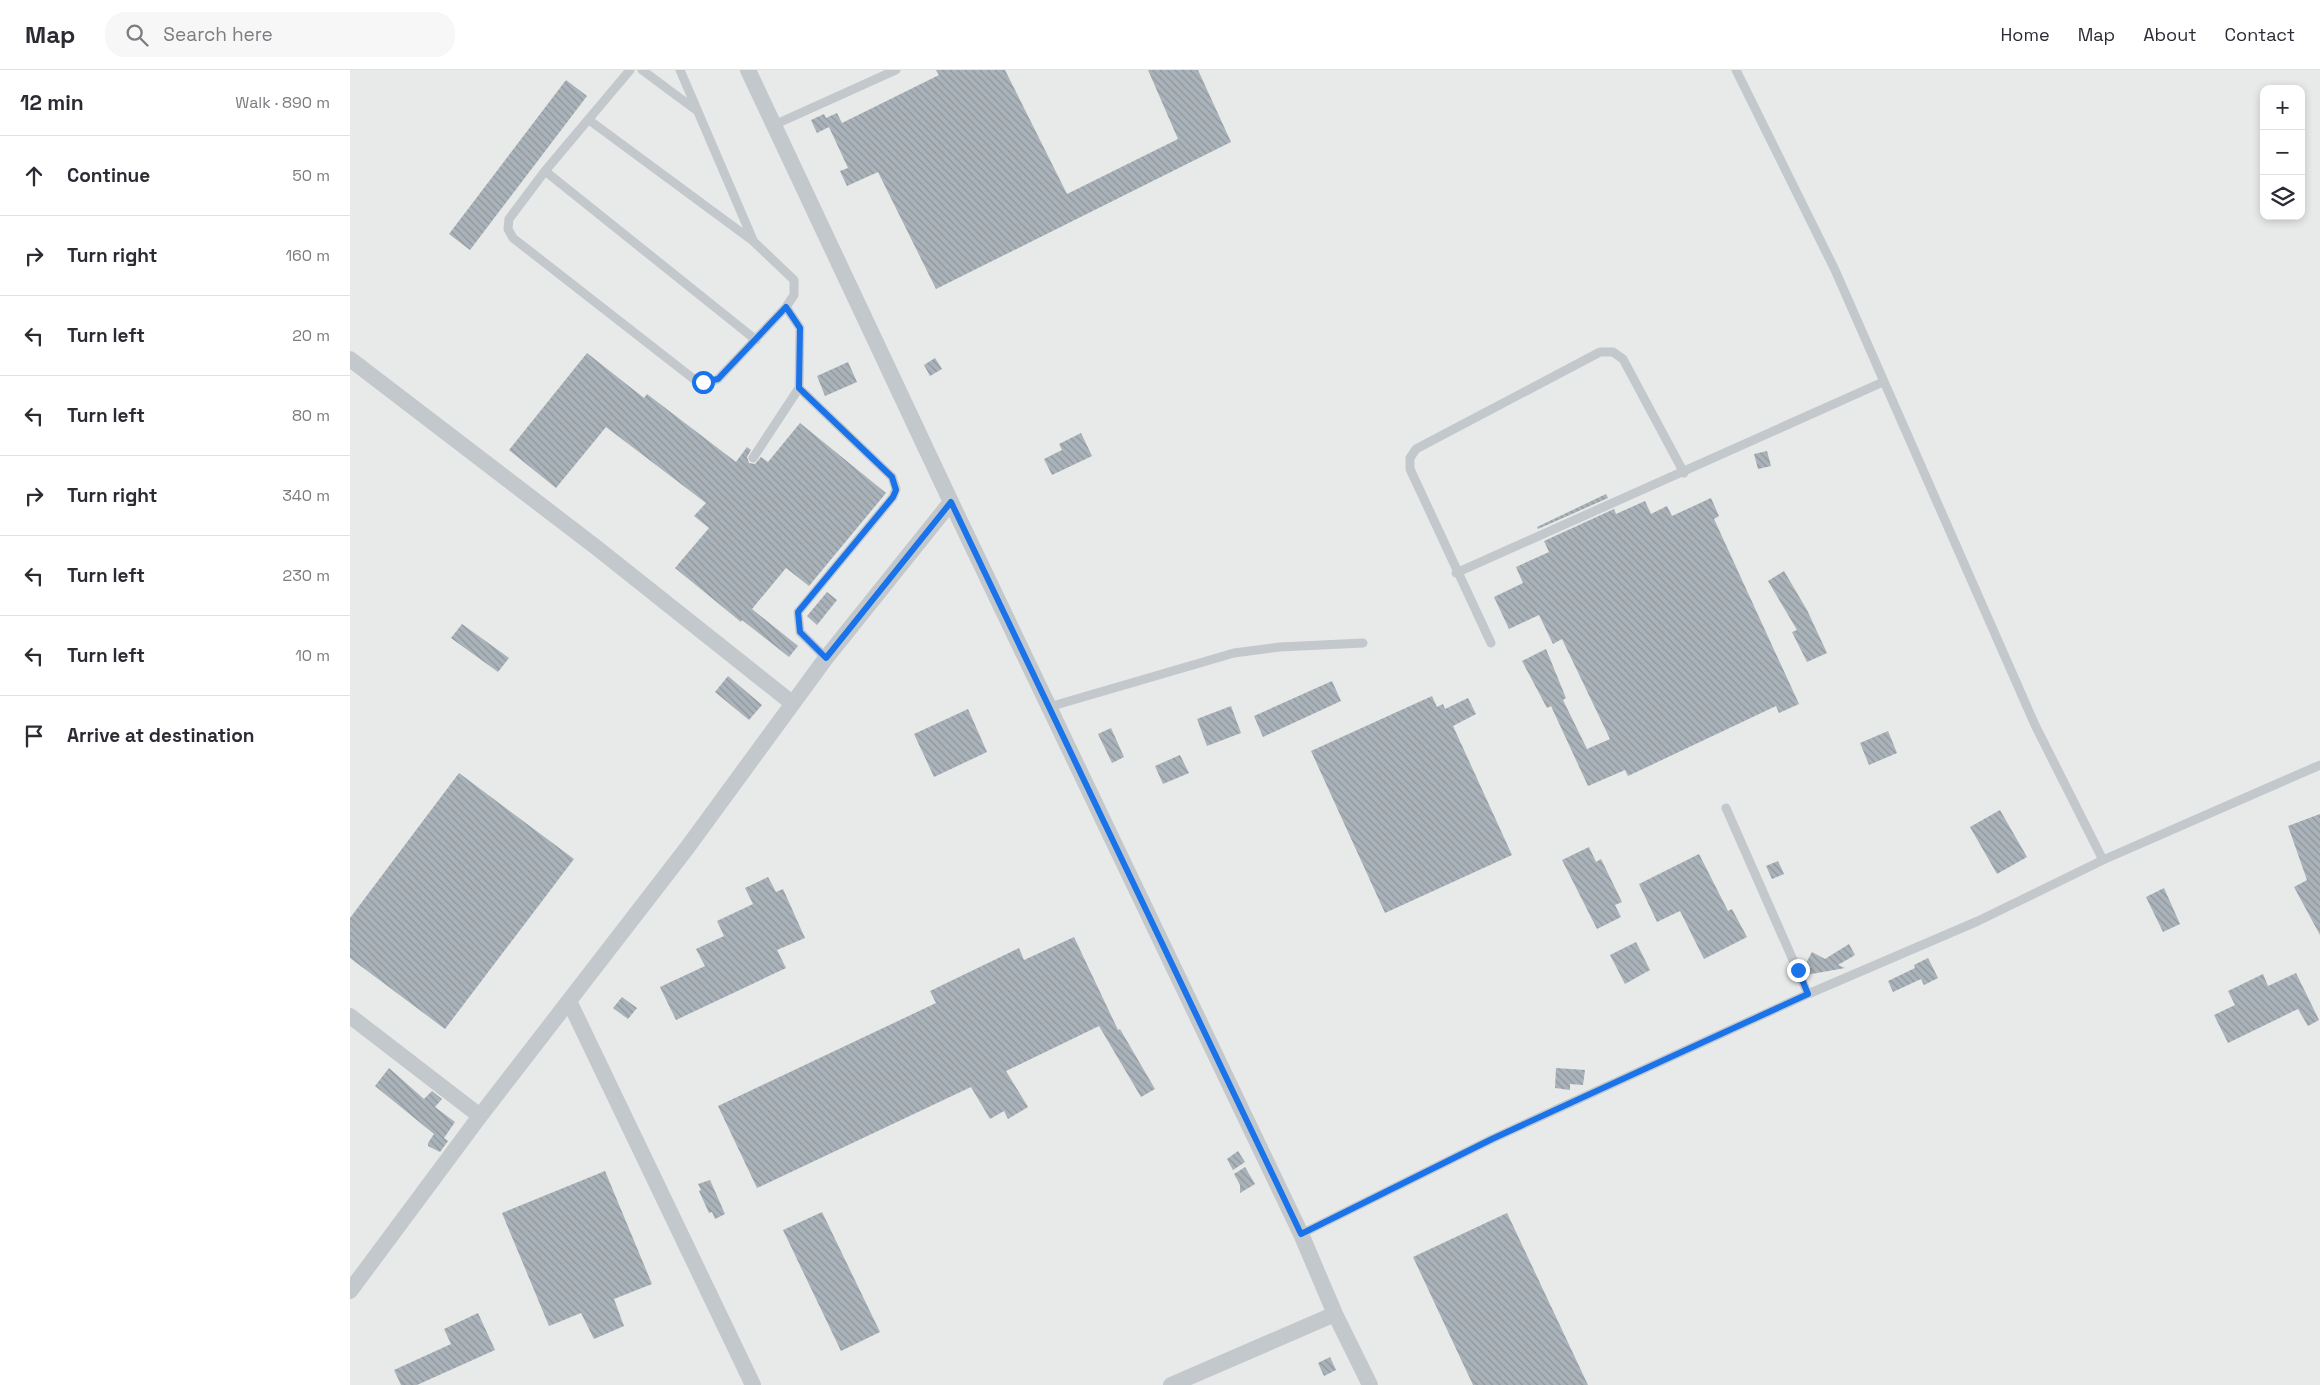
<!DOCTYPE html>
<html lang="en">
<head>
<meta charset="utf-8">
<style>
	:root { --surface:#fff; --page:#f7f7f7; --text:#2b2b33; --muted:#7c7c81; --line:#e1e1e2 }
	body { margin:0; font-family:"Space Grotesk",sans-serif; background:var(--page); color:var(--text) }
	.controls { position:absolute; right:15px; top:15px; display:grid; overflow:hidden; border-radius:10px; box-shadow:0 2px 8px #0003 }
	.controls button { width:45px; height:45px; display:grid; place-items:center; padding:0; border:0; border-bottom:1px solid var(--line); background:var(--surface); color:var(--text); font:25px sans-serif }
	.stop { position:absolute; width:15px; height:15px; margin:-11px; border:4px solid #1a73e8; border-radius:50%; background:#fff }
	.stop.end { background:#1a73e8; border-color:#fff; box-shadow:0 1px 5px #0008 }
	.list { margin:0; padding:0; list-style:none }
	h2 { display:flex; justify-content:space-between; align-items:center; height:65px; margin:0; padding:0 20px; font-size:21px }
	h2 small { font-size:16px; font-weight:400; color:var(--muted) }
	.list li { display:grid; grid-template-columns:32px 1fr auto; gap:15px; align-items:center; box-sizing:border-box; height:80px; padding:0 20px; border-top:1px solid var(--line) }
	.list b { display:block; font-size:19px; white-space:nowrap }
	.list em { font-size:16px; font-style:normal; color:var(--muted) }
	.icon { flex:none; width:28px; height:28px; fill:none; stroke:currentColor; stroke-width:2; stroke-linecap:round; stroke-linejoin:round }
	.map { position:relative; flex:none; width:1970px; height:1315px; overflow:hidden }
	header { display:flex; align-items:center; gap:30px; box-sizing:border-box; height:70px; padding:0 25px; background:var(--surface); border-bottom:1px solid var(--line) }
	header strong { font-size:24px }
	nav { display:flex; gap:28px; margin-inline-start:auto; font-size:18px }
	.search { width:350px; height:45px; background:var(--page); display:flex; align-items:center; gap:12px; box-sizing:border-box; padding:0 18px; border-radius:20px; color:var(--muted); font-size:19px }
	main { display:flex }
	aside { flex:1; background:var(--surface) }
	.map>svg:first-child { display:block }
	.built { fill:#e8e9e9; fill-rule:evenodd }
	.building { fill:url(#building-back-hatch) }
	.lines { fill:none; stroke-linecap:round; stroke-linejoin:round }
	.lane { stroke:#c3c8cc; stroke-width:9 }
	.street { stroke:#c3c8cc; stroke-width:16 }
	.route { stroke:#1a73e8; stroke-width:6 }
</style>
</head>
<body>
<header>
<strong>Map</strong>
<div class="search"><svg class="icon" aria-label="search" viewBox="0 0 24 24"><circle cx="10" cy="10" r="6"/><path d="M15 15l6 6"/></svg>Search here</div>
<nav><a>Home</a><a>Map</a><a>About</a><a>Contact</a></nav>
</header>
<main>
<aside>
<h2>12 min<small>Walk · 890 m</small></h2>
<ul class="list">
<li><svg class="icon" aria-label="ahead" viewBox="0 0 24 24"><path d="M12 20V5M6 11l6-6 6 6"/></svg><div><b>Continue</b></div><em>50 m</em></li>
<li><svg class="icon" aria-label="right" viewBox="0 0 24 24"><path d="M7 20v-9h11M14 6l5 5-5 5"/></svg><div><b>Turn right</b></div><em>160 m</em></li>
<li><svg class="icon" aria-label="left" viewBox="0 0 24 24"><path d="M17 20v-9H6M10 6l-5 5 5 5"/></svg><div><b>Turn left</b></div><em>20 m</em></li>
<li><svg class="icon" aria-label="left" viewBox="0 0 24 24"><path d="M17 20v-9H6M10 6l-5 5 5 5"/></svg><div><b>Turn left</b></div><em>80 m</em></li>
<li><svg class="icon" aria-label="right" viewBox="0 0 24 24"><path d="M7 20v-9h11M14 6l5 5-5 5"/></svg><div><b>Turn right</b></div><em>340 m</em></li>
<li><svg class="icon" aria-label="left" viewBox="0 0 24 24"><path d="M17 20v-9H6M10 6l-5 5 5 5"/></svg><div><b>Turn left</b></div><em>230 m</em></li>
<li><svg class="icon" aria-label="left" viewBox="0 0 24 24"><path d="M17 20v-9H6M10 6l-5 5 5 5"/></svg><div><b>Turn left</b></div><em>10 m</em></li>
<li><svg class="icon" aria-label="arrive" viewBox="0 0 24 24"><path d="M6 21V4h12l-3 4 3 4H6"/></svg><div><b>Arrive at destination</b></div></li>
</ul>
</aside>
<div class="map">
<svg width="1970" height="1315" viewBox="0 0 1970 1315">
	<defs>
		<pattern id="building-back-hatch" width="6" height="6" patternUnits="userSpaceOnUse" patternTransform="scale(1.25)"><rect width="6" height="6" fill="#aab3b9"/><path d="M-1 5l2 2M0 0l6 6M5-1l2 2" fill="none" stroke="#8e969c"/></pattern>
	</defs>
	<rect width="100%" height="100%" fill="#fafaf8"/>
	<path class="built" d="M0,0H1970V1315H0ZM1914,19H1951V146H1914Z"/>
	<path class="building" d="M586,0H655L717,124L828,69L798,0H848L881,72L586,219L528,102L497,116L490,101L498,98L479,57L467,63L461,50L474,44L476,48L487,43L492,53L589,5Z
		M216,10L237,26L120,180L99,164Z
		M237,283L294,328L297,324L386,392L397,377L401,380L397,387L399,393L405,394L411,387L418,392L450,353L536,423L459,516L436,498L402,539L448,576L439,587L392,550L391,552L325,498L359,458L344,446L356,433L256,357L206,418L159,380Z
		M585,288L592,299L580,306L574,295Z
		M498,292L507,312L475,326L467,306Z
		M731,363L742,386L702,405L694,389L712,380L709,374Z
		M1417,381L1421,396L1408,399L1404,384Z
		M1256,424L1258,428L1188,459L1187,457Z
		M1361,428L1369,446L1364,449L1449,634L1429,643L1426,636L1278,706L1275,700L1238,716L1201,636L1197,638L1172,591L1196,579L1216,628L1213,630L1237,679L1260,669L1212,569L1203,574L1189,545L1159,559L1144,527L1173,513L1166,497L1199,482L1194,471L1264,439L1266,444L1295,431L1301,444L1317,436L1322,446Z
		M1434,501L1457,540L1477,583L1457,592L1442,562L1447,560L1418,511Z
		M477,522L487,530L467,555L457,546Z
		M112,554L159,588L148,602L101,568Z
		M378,606L412,635L399,650L365,622Z
		M982,611L991,631L913,667L904,646Z
		M1082,626L1087,637L1093,634L1095,639L1118,628L1126,644L1103,656L1162,785L1035,843L961,681Z
		M881,636L891,663L857,676L847,649Z
		M618,639L637,682L584,707L564,664Z
		M761,658L774,687L762,693L748,664Z
		M1538,661L1547,683L1519,695L1510,673Z
		M830,685L839,703L813,714L805,696Z
		M109,703L224,789L95,959L0,888V848Z
		M1650,740L1677,787L1647,804L1620,757Z
		M1970,744V865L1944,817L1957,810L1938,756Z
		M1239,777L1246,792L1251,789L1272,832L1265,835L1271,847L1247,859L1212,790Z
		M1349,784L1378,841L1382,839L1397,867L1354,889L1330,841L1307,852L1289,814Z
		M1428,791L1434,804L1422,809L1416,796Z
		M418,807L426,822L433,819L455,868L427,880L436,898L326,950L310,917L355,896L346,879L374,866L367,851L403,834L395,818Z
		M1814,818L1830,854L1813,862L1796,827Z
		M724,867L768,960L770,959L805,1019L791,1027L749,956L656,1001L678,1037L658,1049L654,1041L640,1049L621,1017L407,1118L368,1036L586,933L580,921L669,878L674,890Z
		M1286,872L1300,900L1275,914L1260,885Z
		M1499,874L1505,885L1488,895L1495,898L1456,905L1455,901L1461,897L1455,895L1462,882L1475,889Z
		M1578,888L1588,908L1574,915L1571,909L1543,922L1538,911L1565,898L1564,895Z
		M1946,903L1969,950L1958,956L1948,939L1878,973L1864,945L1885,935L1878,921L1913,904L1918,916Z
		M272,927L287,938L278,949L263,938Z
		M39,998L74,1029L82,1021L92,1029L85,1037L105,1052L94,1068L98,1071L90,1082L78,1076V1073L84,1064L25,1016Z
		M1206,998L1235,1000L1233,1015L1220,1014V1020L1205,1018Z
		M888,1081L895,1092L883,1100L877,1089Z
		M895,1097L905,1114L890,1123V1115L884,1104Z
		M255,1101L302,1214L264,1229L274,1256L244,1269L231,1243L199,1256L152,1143Z
		M360,1110L375,1144L365,1149L362,1142L359,1143L349,1121L351,1120L348,1114Z
		M472,1142L530,1262L491,1281L433,1160Z
		M1157,1143L1238,1315H1123L1063,1187Z
		M128,1243L145,1280L67,1315H51L44,1300L101,1274L94,1259Z
		M980,1287L986,1300L974,1306L968,1293Z"/>
	<g class="lines">
		<path class="lane" d="M292,0L346,40
			M330,0L403,170
			M1386,0L1485,200L1685,655L1753,790
			M239,50L403,171L444,210V225L436,237L368,309L360,312L345,310L163,168L158,159L159,149L195,101L280,0
			M424,55L546,0
			M195,101L406,270
			M436,237L450,258L449,318L542,407L546,419L543,427L448,542L450,562L476,588
			M403,388L449,318
			M1106,503L1533,312
			M1141,573L1060,399V388L1066,379L1250,282H1263L1273,289L1334,403
			M699,637L884,583L930,577L1013,573
			M1376,738L1458,924
			M951,1164L1142,1069L1458,924L1628,851L1753,790L1970,695"/>
		<path class="street" d="M398,0L601,432L951,1164L985,1244L1020,1315
			M0,289L247,478L442,633
			M219,931L403,1315
			M0,946L130,1046
			M0,1221L130,1046L337,778L476,588L601,432
			M821,1315L985,1244"/>
	</g>
	<g class="lines">
		<path class="route" d="M353,312L368,309L436,237L450,258L449,318L542,407L546,420L543,427L448,542L450,562L476,588L601,432L951,1164L1142,1069L1458,924L1448,900"/>
	</g>
</svg>
<div class="controls">
<button>+</button>
<button>−</button>
<button><svg class="icon" aria-label="layers" viewBox="0 0 24 24"><path d="M12 4l9 5-9 5-9-5zM3 14l9 5 9-5"/></svg></button>
</div>
<div class="stop" style="left:353px;top:312px"></div>
<div class="stop end" style="left:1448px;top:900px"></div>
</div>
</main>
</body>
</html>
